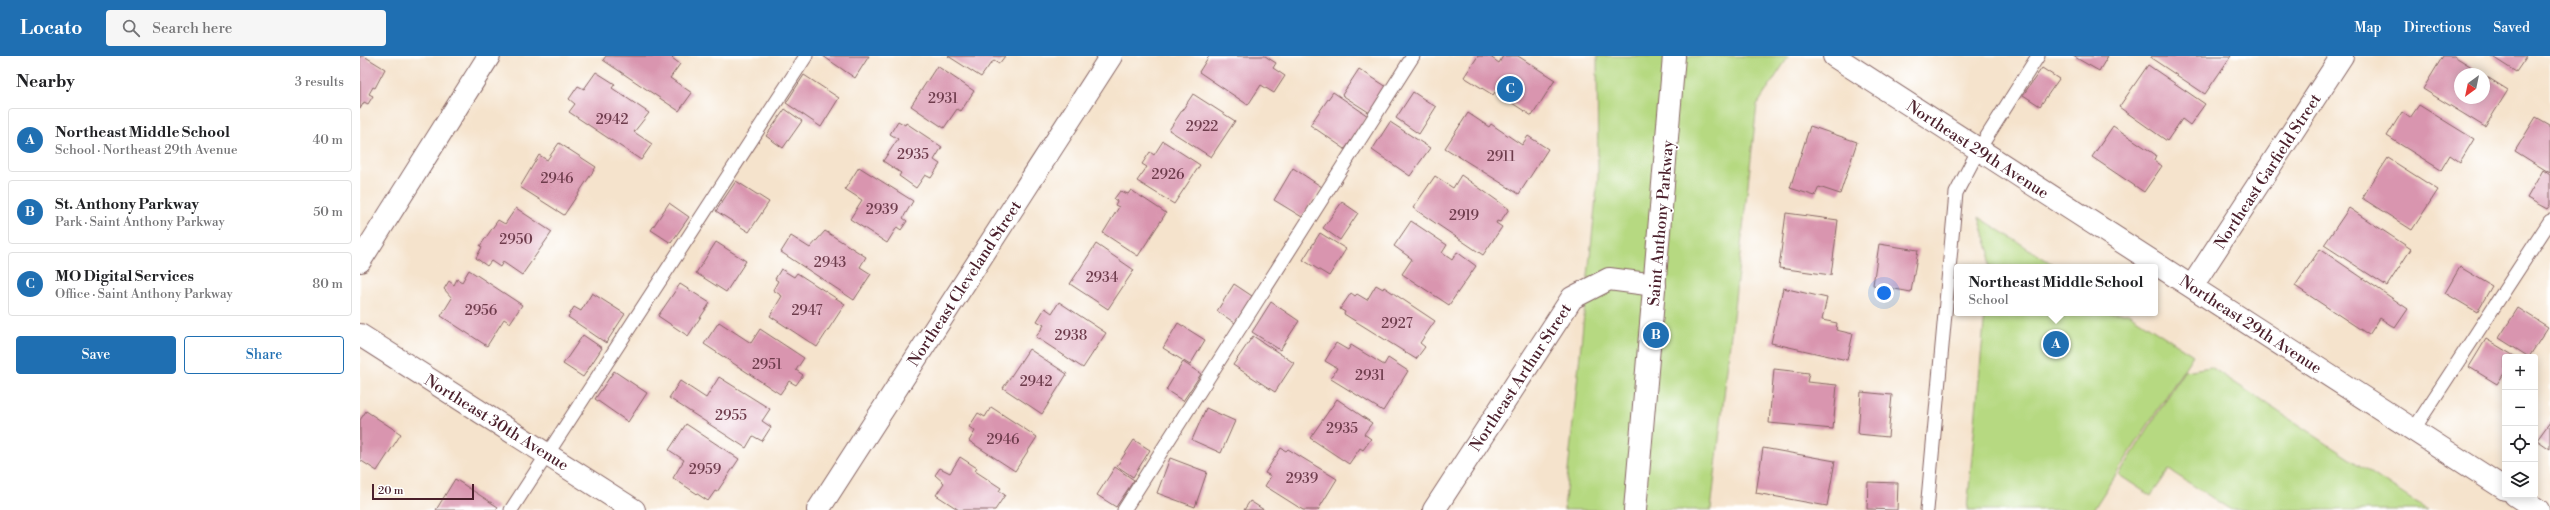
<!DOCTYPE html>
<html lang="en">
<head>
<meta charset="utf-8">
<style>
	:root { --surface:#fff; --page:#f6f6f6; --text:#202124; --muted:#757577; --line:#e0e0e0; --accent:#1f6fb2 }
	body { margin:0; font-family:"Libre Bodoni",serif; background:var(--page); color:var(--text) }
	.controls { position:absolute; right:12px; bottom:12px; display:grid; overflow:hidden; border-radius:4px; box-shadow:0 2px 10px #0003 }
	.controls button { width:36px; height:36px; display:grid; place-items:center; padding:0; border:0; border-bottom:1px solid var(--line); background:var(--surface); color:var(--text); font:20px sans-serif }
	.compass { position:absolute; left:2094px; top:12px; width:36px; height:36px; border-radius:50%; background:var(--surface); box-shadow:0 2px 10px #0003; rotate:213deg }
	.scale { position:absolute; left:12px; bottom:10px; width:102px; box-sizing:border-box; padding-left:4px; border:2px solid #4a1f2b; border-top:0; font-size:11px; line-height:14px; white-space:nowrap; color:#4a1f2b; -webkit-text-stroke:3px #fff; paint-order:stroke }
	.you { position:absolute; left:1524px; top:237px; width:14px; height:14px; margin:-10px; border:3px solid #fff; border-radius:50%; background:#1a73e8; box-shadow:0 0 0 6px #1a73e833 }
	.badge { display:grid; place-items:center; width:26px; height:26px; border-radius:50%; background:var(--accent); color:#fff; font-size:13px; font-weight:700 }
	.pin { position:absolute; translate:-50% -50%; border:2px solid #fff; box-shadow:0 1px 4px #0006 }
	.popup { position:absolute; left:1594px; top:208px; width:204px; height:52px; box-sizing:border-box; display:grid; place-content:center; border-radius:4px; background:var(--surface); filter:drop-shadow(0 1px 3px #0005); font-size:13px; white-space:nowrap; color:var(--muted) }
	.popup b { font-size:15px; color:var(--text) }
	.popup::after { content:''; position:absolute; left:50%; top:100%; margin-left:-8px; border:8px solid transparent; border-top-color:var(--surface) }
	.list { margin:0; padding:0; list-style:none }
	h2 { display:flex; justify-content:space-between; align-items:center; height:52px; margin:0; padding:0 16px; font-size:17px }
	h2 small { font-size:13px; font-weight:400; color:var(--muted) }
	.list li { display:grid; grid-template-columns:26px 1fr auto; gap:12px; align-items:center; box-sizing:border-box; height:64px; margin:0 8px 8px; padding:0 8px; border:1px solid var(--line); border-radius:4px }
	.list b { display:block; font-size:15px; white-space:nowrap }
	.list p { margin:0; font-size:13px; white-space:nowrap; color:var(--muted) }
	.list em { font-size:13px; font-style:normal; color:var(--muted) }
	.actions { display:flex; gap:8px; padding:12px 16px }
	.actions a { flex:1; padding:9px 0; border:1px solid var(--accent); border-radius:4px; text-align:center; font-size:14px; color:var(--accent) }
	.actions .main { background:var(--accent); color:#fff }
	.icon { flex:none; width:22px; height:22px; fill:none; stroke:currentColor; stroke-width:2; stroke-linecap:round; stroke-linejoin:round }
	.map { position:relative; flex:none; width:2190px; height:454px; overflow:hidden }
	header { display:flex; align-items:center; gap:24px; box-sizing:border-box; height:56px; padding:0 20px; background:var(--accent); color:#fff }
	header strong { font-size:19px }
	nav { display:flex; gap:22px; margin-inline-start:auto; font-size:14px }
	.search { width:280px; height:36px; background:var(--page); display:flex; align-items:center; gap:10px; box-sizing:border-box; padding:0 14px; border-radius:4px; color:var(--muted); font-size:15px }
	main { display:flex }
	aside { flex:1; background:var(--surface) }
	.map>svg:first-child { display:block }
	.green { fill:#b6d981; stroke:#807c56 }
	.building { fill:#d995af }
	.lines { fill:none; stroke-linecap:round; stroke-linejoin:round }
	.service-casing { stroke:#866463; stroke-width:15 }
	.minor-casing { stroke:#866463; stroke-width:24 }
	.tertiary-casing { stroke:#866463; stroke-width:24 }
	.service { stroke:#fff; stroke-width:13 }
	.minor { stroke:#fff; stroke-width:22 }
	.tertiary { stroke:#fff; stroke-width:22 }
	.labels { text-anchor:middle; stroke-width:3.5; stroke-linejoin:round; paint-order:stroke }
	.number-label { font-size:14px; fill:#6e3c4c }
	.street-label { font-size:16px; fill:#4a1f2b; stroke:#fff }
</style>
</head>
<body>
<header>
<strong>Locato</strong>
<div class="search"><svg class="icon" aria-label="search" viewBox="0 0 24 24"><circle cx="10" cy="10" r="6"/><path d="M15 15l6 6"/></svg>Search here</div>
<nav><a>Map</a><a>Directions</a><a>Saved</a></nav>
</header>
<main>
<aside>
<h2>Nearby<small>3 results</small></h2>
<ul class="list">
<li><span class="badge">A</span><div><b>Northeast Middle School</b><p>School · Northeast 29th Avenue</p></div><em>40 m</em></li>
<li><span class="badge">B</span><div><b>St. Anthony Parkway</b><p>Park · Saint Anthony Parkway</p></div><em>50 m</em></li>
<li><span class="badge">C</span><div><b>MO Digital Services</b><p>Office · Saint Anthony Parkway</p></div><em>80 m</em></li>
</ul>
<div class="actions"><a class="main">Save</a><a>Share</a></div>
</aside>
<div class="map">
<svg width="2190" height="454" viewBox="0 0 2190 454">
	<rect width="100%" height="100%" fill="#fff"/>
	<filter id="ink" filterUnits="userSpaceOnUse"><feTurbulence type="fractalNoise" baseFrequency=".025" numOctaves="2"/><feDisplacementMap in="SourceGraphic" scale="8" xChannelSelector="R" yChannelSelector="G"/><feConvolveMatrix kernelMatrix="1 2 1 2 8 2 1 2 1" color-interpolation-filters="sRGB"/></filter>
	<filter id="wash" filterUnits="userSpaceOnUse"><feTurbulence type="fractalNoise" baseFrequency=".012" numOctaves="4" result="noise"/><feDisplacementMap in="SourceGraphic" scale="16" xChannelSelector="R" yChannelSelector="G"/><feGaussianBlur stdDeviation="0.9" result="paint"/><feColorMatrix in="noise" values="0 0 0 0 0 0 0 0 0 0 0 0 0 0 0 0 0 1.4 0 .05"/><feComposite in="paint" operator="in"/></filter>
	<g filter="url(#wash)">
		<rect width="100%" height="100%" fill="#f5e3cc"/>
		<path class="green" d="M1237,0H1429L1397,49L1351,454H1204L1238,122Z
			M1619,161L1697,211H1629L1630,197Z
			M1625,257H1768L1833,299L1733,454H1607Z
			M1851,311L2067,454H1871L1809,414L1791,440L1759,419L1824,315Z"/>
		<g id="blocks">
			<path class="building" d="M0,0H4L25,13L15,32L13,31L9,38L13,40L8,48L4,46L0,53Z
				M246,0H314L312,2L320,8L310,22L332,37L319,55L243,4Z
				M463,0H509L495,22Z
				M588,0H645L639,8L634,5L631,7L621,21Z
				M849,0H905L916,7L913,12L925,20L914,37L901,29L888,49L839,16Z
				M1118,0H1129L1139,7L1143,0H1158L1195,24L1172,60L1135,36L1133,39L1104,21Z
				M1713,0H1748L1739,15Z
				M1792,0H1871L1845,38L1791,2Z
				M2083,0H2094L2123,18H2100V42H2124V19L2148,34L2125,71L2063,33Z
				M2131,0H2167L2156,16Z
				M1788,9L1845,48L1830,69L1822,63L1807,85L1759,51Z
				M577,10L614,35L601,55L597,53L584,72L551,50Z
				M1682,12L1699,23L1680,50L1663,39Z
				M999,13L1027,31L1010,57L982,39Z
				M236,16L255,28L252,32L289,57L274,76L292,88L281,104L209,56L215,48L209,43L218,30L224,33Z
				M444,19L479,42L461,71L426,47Z
				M973,36L1008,60L985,93L950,69Z
				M1053,36L1076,51L1059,78L1036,62Z
				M833,38L875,65L851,101L809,74Z
				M2059,49L2114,83L2100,106L2090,99L2081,114L2027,80L2042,56L2050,62Z
				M425,53L442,65L423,92L406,80Z
				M1108,57L1129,71L1131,68L1162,89L1168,80L1188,93L1159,138L1085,92Z
				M2176,61L2190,69V117L2155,95Z
				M538,65L545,69L546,67L582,91L574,104L580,108L571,122L565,119L556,132L539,120L541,117L523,105L538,83L530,78Z
				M1030,66L1070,92L1050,120L1012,94Z
				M1450,70L1497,86L1480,138L1459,131L1455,140L1430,132Z
				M1753,70L1796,99L1794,104L1802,110L1784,136L1732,101Z
				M803,85L840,109L814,148L777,125L787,111L782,108L790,96L794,99Z
				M199,87L236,111L204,159L160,131L179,99L187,104Z
				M2028,102L2078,134L2052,174L2002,142Z
				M499,111L553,145L543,162L547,165L541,174L537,171L527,187L490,163L502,144L485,133Z
				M933,112L962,131L942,161L914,144Z
				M2183,114L2190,119V149L2187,153L2167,142Z
				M1101,119L1149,153L1140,166L1137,165L1136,167L1142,171L1123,199L1053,152L1075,120L1093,132Z
				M376,125L409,146L389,176L356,155Z
				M771,134L806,157L778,200L743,177L759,151L755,149L757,145L754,143L760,135L768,138Z
				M982,146L998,157L980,184L963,172Z
				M309,147L329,161L311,187L291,174Z
				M156,152L192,176L162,219L143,206L140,211L131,205L127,210L116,202L122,191L120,190L138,164L145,168Z
				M1989,152L2051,193L2027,230L1964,189Z
				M1426,157L1478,164L1471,219L1419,212Z
				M1051,165L1087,189L1082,197L1092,204L1097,196L1116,210L1089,249L1042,218L1052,203L1034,190Z
				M465,175L506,201L500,211L511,218L494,244L421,196L431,180L450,192Z
				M960,177L986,193L969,220L943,204Z
				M356,186L386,205L366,236L336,217Z
				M736,188L774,214L748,253L710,228Z
				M1519,188L1558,194L1551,236L1513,229Z
				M1960,193L2048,253L2035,272L2020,262L2009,279L1935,230Z
				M2100,211L2132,230L2117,256L2085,237Z
				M421,213L434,221L437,217L485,248L457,291L410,260L422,240L413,234L418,225L415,223Z
				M109,214L162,249L150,267L144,263L127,290L81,260L92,242L84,233L89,225L94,229L97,223L102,226Z
				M320,228L350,247L328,280L298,260Z
				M874,228L892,240L875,267L857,255Z
				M1016,229L1023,233L1024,231L1075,265L1060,287L1065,291L1056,303L984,258L985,256L980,253L991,237L995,240L997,238L1007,244Z
				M1423,232L1467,242L1462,264L1477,267L1476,274L1493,278L1487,304L1411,287Z
				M232,237L265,258L246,287L208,261L214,251L221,255Z
				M699,246L746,277L723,312L676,281L684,269L677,265L685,252L692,257Z
				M911,246L939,265L920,294L892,276Z
				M2158,252L2188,271L2169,301L2139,282Z
				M359,266L391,287L400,273L444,302L436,314L443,319L436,329L429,325L420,338L344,288Z
				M818,267L845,284L830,309L803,292Z
				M223,279L242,292L223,321L203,308Z
				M893,280L934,307L915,336L873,309Z
				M2126,283L2156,301H2145V316L2137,328L2109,311Z
				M976,287L988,294L991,289L1024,309L1028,302L1048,315L1023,355L971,323L977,312L965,305Z
				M669,293L707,318L682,358L643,332Z
				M823,306L841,318L823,345L806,334Z
				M1414,313L1449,317L1447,326L1477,329L1473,373L1409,367Z
				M254,315L287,337L268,366L235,343Z
				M359,321L410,353L402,365L411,371L402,385L393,380L386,392L309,342L320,325L346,342Z
				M1501,336L1532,339L1528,381L1498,378Z
				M977,343L1012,367L1004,378L1011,383L1003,394L1000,392L989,408L950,382Z
				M631,351L677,381L655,415L609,385L615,375L609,371L618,357L625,361Z
				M846,352L875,365L861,397L832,384Z
				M6,355L41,378L17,415L0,404V364Z
				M2190,366V393L2177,384Z
				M326,368L379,403L357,436L355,435L348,445L313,422L324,404L309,394Z
				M774,384L790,394L773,421L757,410Z
				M921,392L926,395L928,393L977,423L958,454H943L905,430L911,420L905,417Z
				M1403,392L1475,405L1467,450L1396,437Z
				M600,401L617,412L615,415L641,432L639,435L645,439L635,454H599L576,439L584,427L575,419L580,412L590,417Z
				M810,402L847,416L835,451L797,437Z
				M755,411L774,424L756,451L737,439Z
				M95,423L138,451L136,454H76Z
				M1508,426L1538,427L1537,454L1507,453Z
				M890,445L904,454H884Z"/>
		</g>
	</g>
	<g filter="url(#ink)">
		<use href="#blocks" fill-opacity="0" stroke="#866463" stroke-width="1"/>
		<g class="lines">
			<g class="service-casing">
				<path id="service" d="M2054,373L2190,165
					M151,454L446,0
					M764,454L1053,0
					M1567,454L1596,137L1619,93L1678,0"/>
			</g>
			<g class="minor-casing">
				<path id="minor" d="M0,205L129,0
					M1832,230L1982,0
					M0,279L274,454
					M458,454L751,0
					M1074,454L1212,242L1249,223L1295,229"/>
			</g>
			<g class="tertiary-casing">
				<path id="tertiary" d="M1474,0L2145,433
					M2155,439L2178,454
					M1275,454L1314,0"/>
			</g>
			<use href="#service" class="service"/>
			<use href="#minor" class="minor"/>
			<use href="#tertiary" class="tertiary"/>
		</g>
	</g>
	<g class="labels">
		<g class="number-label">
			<text x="583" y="47">2931</text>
			<text x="252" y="68">2942</text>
			<text x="842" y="75">2922</text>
			<text x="553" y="103">2935</text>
			<text x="1141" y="105">2911</text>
			<text x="808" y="123">2926</text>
			<text x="197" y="127">2946</text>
			<text x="522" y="158">2939</text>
			<text x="1104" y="164">2919</text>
			<text x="156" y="188">2950</text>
			<text x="470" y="211">2943</text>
			<text x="742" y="226">2934</text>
			<text x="121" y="259">2956</text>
			<text x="447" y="259">2947</text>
			<text x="1037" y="272">2927</text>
			<text x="711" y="284">2938</text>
			<text x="407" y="313">2951</text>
			<text x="1010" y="324">2931</text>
			<text x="676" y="330">2942</text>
			<text x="371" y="364">2955</text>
			<text x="982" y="377">2935</text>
			<text x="643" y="388">2946</text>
			<text x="345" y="418">2959</text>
			<text x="942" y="427">2939</text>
		</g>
		<g class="street-label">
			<text transform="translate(1618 93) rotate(33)" y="6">Northeast 29th Avenue</text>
			<text transform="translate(1907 115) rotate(-57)" y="6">Northeast Garfield Street</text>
			<text transform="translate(1300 167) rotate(-85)" y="6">Saint Anthony Parkway</text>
			<text transform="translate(604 227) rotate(-57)" y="6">Northeast Cleveland Street</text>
			<text transform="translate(1891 268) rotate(33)" y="6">Northeast 29th Avenue</text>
			<text transform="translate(1160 321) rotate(-57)" y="6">Northeast Arthur Street</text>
			<text transform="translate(137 366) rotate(32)" y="6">Northeast 30th Avenue</text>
		</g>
	</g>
</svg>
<div class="controls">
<button>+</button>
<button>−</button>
<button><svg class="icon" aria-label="locate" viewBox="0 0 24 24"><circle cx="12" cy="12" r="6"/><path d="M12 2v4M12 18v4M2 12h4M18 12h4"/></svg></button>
<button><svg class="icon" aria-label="layers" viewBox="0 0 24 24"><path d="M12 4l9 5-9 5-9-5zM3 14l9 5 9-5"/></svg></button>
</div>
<svg class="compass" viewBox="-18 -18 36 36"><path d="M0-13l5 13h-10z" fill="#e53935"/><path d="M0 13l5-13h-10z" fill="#757577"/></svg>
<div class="scale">20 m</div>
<div class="you"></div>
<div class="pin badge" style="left:1696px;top:288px">A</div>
<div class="popup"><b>Northeast Middle School</b>School</div>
<div class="pin badge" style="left:1296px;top:279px">B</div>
<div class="pin badge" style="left:1150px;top:33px">C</div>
</div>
</main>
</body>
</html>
